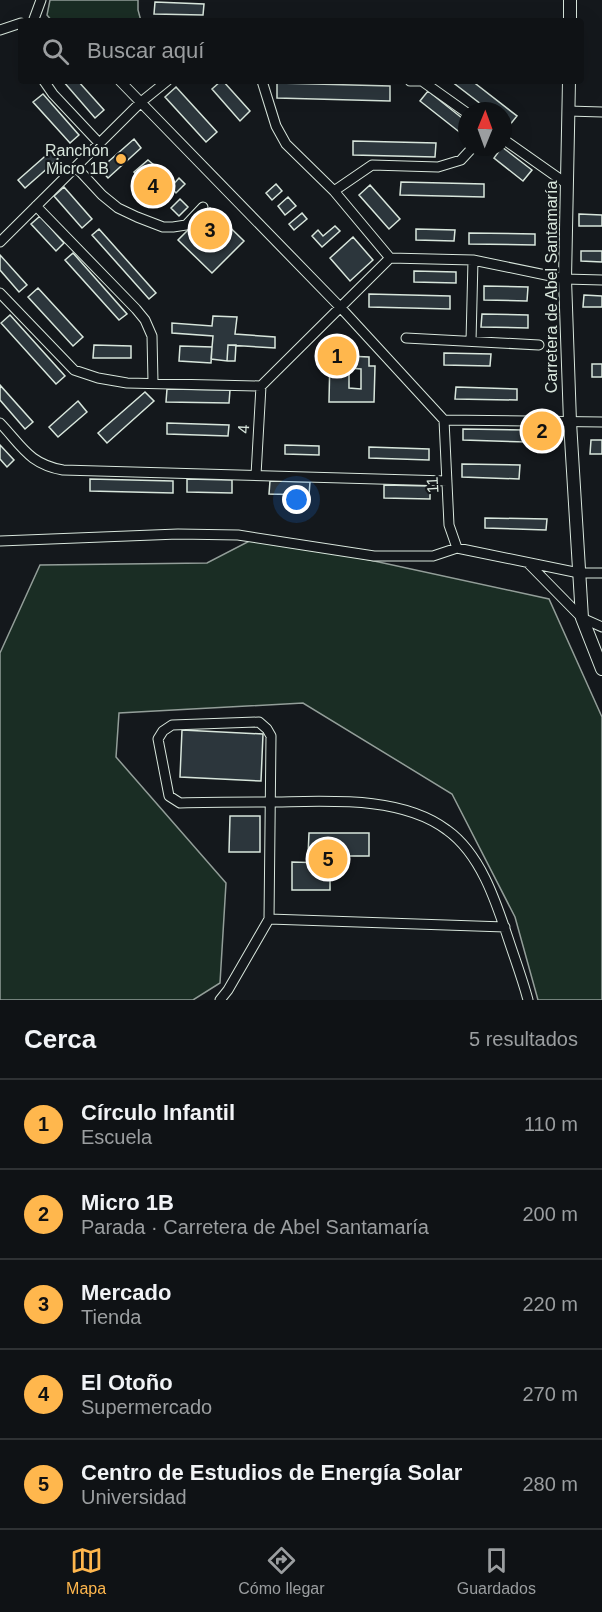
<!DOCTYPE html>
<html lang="es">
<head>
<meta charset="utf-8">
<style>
	:root { --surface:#0f1215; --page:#1d2022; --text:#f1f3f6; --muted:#9b9ea0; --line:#2f3234; --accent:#ffb74d }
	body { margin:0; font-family:Arial,sans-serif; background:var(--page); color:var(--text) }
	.compass { position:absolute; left:458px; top:102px; width:54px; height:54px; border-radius:50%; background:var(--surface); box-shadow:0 6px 24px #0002; rotate:1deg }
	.you { position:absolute; left:297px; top:500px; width:21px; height:21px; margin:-15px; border:4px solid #fff; border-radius:50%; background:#1a73e8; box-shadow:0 0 0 9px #1a73e833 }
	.badge { display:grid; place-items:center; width:39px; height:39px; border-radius:50%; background:var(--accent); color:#111; font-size:20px; font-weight:700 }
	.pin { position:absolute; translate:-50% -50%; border:3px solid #fff; box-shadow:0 2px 6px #0006 }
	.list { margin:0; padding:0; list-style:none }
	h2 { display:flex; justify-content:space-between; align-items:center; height:78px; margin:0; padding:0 24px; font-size:26px }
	h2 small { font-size:20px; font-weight:400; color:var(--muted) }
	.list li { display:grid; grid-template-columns:39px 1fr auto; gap:18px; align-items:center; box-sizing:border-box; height:90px; padding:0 24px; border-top:2px solid var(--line) }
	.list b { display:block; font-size:22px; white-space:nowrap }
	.list p { margin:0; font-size:20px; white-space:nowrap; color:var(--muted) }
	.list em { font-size:20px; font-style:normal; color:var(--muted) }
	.icon { flex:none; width:33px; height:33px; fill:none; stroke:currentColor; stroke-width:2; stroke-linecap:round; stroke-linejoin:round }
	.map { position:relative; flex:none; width:602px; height:1000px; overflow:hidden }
	.search { position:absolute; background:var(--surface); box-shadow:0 6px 24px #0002; left:18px; right:18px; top:18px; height:66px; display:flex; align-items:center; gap:15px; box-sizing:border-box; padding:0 21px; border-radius:6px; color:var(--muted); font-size:22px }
	.sheet { height:528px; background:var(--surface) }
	nav { display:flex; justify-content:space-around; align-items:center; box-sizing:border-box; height:84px; border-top:2px solid var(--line); background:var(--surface); font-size:16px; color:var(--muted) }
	nav a { display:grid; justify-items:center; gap:3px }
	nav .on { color:var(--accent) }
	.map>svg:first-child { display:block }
	.green { fill:#1a2d24; stroke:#939e99; stroke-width:1.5 }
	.building { fill:#2c363c; stroke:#d8e6dc; stroke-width:1.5; fill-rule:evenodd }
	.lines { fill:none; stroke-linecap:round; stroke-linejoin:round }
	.minor-casing { stroke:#d8e6dc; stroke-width:11 }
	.major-casing { stroke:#d8e6dc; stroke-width:14 }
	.minor { stroke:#14181c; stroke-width:9 }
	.major { stroke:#14181c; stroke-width:12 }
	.poi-dot { fill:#ffb74d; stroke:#14181c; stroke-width:2 }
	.labels { text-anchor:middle; stroke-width:4.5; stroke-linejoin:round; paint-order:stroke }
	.poi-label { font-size:16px; fill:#d8e6dc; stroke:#14181c; text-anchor:end }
	.street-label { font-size:16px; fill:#d8e6dc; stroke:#14181c }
</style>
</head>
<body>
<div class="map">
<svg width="602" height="1000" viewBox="0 0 602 1000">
	<rect width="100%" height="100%" fill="#14181c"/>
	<path class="green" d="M50,0H138V10L141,21H52L47,15Z
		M259,536L549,599L602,717V1000H538L515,917L452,794L303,703L119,713L116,757L226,883L220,983L193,1000H0V653L40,565L207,563Z"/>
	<path class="building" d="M155,2L204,4L203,15L154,14Z
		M63,81H78L104,110L95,118Z
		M221,81H223L250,111L240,121L212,89Z
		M451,81H472L517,116L509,126L503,121V111H490Z
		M277,83L390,86V101L277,98Z
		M176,87L217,132L206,142L165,97Z
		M428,91L467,122V138L420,101Z
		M43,94L79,135L70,143L33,102Z
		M134,139L141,148L108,178L100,169Z
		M353,141L436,143L435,157L353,155Z
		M502,147L532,170L523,181L494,158Z
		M51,151L58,159L25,188L18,180Z
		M148,160L154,165L140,178L134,172Z
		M160,171L168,180L145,201L137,192Z
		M179,178L185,184L176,193L171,187Z
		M401,182L484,184V197L400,195Z
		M276,184L282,191L272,200L266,193Z
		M370,185L400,219L389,229L359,195Z
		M64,187L92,219L82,228L54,196Z
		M288,197L296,206L285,215L278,206Z
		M180,199L188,207L179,216L171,208Z
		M210,208L244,241L212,273L178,240Z
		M302,213L307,219L294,230L289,224Z
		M579,214L602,215V226H579Z
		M40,216L64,243L56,251L31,224Z
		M335,226L340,231L322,247L312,236L318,230L323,236Z
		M99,229L156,293L149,299L92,235Z
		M416,229L455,230L454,241L416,240Z
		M469,233L535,234V245L469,244Z
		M353,237L373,260L350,281L330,258Z
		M581,251H602V262L581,261Z
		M73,253L127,314L119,320L65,260Z
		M0,255L27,285L19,292L0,270Z
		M414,271L456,272V283L414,282Z
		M484,286L528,287L527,301L484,300Z
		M38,288L83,337L73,346L28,297Z
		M369,294L450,296V309L369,307Z
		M584,295L602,296V307H583Z
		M482,314L528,315V328L481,327Z
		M10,315L65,376L56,384L1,323Z
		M213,316L237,317L235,334L275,337V348L228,345L227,361L211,359L213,336L172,333V323L212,326Z
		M94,345L131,346V358H93Z
		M228,345H236L235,361H227Z
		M180,346L212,347L211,363L179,361Z
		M338,352H346V356L369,357V366H375L374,402H329L330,356H338ZM349,368L361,369V389L349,388Z
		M444,353L491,354L490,366L444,365Z
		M592,364H602V377H592Z
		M0,385L33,422L25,429L0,400Z
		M456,387L517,389V400L455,399Z
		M167,389L230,390L229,403L166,402Z
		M145,392L154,401L107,443L98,433Z
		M78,401L87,412L58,437L49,427Z
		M167,423L229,425L228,436L167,434Z
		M463,429L528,430L527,442L463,440Z
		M591,440H602V454H590Z
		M0,445L14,460L7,467L0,459Z
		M285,445L319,446V455L285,454Z
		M369,447L429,449V460L369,458Z
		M462,464L520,465L519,479L462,477Z
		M90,479L173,481V493L90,491Z
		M187,479L232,480V493L187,492Z
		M270,481L310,482L309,495L269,494Z
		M384,485L430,486V499L384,498Z
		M485,518L547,519L546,530L485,528Z
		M182,730L263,734L261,781L180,777Z
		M230,816H260V852H229Z
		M309,833H369V856H330V890H292V862L326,863V856H308Z"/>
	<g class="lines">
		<g class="minor-casing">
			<path id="minor" d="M34,19L41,0
				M0,30L21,23
				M44,81L53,94L100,144
				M120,81L341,308L444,420L602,422
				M262,81L276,126L286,144L334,191L390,258
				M410,81H422L467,113
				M568,111L602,112
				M503,139L567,184
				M76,167L102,195L118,208L137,217L163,227H173L186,225L203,207
				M334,191L372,165L438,167L461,160L473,147
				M36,206L136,309L145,320L152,336L153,382
				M0,242L141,102L167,81
				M0,293L74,370L98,378L127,383L261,386L390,258L473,260L565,279L602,280
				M406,338L539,345
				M471,341L473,260
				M444,420L449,525L457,548
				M0,423C22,446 29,464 63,470L447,481
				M256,475L261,386
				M0,541L178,534L238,535L374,556H433L457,548L579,573H602
				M528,563L582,618L602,627
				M269,919L505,927
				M220,1000L228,990L269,919L271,736L267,729L259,722L172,725L163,731L158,739L169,796L180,803C212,802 244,802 276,802C330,801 402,796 447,830C482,855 497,905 510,944C516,962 523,981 528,1000"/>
		</g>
		<g class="major-casing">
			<path id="major" d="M570,21V0
				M569,81L565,279L570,422L582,618L602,669"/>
		</g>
		<use href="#minor" class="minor"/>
		<use href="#major" class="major"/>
	</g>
	<circle class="poi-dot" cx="121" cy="159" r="6"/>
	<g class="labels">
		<g class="poi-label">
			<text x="109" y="156">Ranchón<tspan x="109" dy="18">Micro 1B</tspan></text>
		</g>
		<g class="street-label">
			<text transform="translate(551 287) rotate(-90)" y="6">Carretera de Abel Santamaría</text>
			<text transform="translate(243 429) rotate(-87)" y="6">4</text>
			<text transform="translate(432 485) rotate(-93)" y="6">11</text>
		</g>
	</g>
</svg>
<svg class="compass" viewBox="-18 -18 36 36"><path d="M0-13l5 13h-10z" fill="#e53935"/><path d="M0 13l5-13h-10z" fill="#9b9ea0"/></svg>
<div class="you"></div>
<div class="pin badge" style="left:337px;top:356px">1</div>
<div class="pin badge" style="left:542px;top:431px">2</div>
<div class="pin badge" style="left:210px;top:230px">3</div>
<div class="pin badge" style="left:153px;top:186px">4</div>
<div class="pin badge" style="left:328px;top:859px">5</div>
<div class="search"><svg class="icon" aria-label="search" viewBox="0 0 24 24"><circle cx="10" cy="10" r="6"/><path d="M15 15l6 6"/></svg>Buscar aquí</div>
</div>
<section class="sheet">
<h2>Cerca<small>5 resultados</small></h2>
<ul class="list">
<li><span class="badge">1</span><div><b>Círculo Infantil</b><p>Escuela</p></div><em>110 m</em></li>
<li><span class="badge">2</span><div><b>Micro 1B</b><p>Parada · Carretera de Abel Santamaría</p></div><em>200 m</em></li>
<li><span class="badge">3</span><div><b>Mercado</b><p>Tienda</p></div><em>220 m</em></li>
<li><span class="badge">4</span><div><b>El Otoño</b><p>Supermercado</p></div><em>270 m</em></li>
<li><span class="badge">5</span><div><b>Centro de Estudios de Energía Solar</b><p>Universidad</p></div><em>280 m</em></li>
</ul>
</section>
<nav>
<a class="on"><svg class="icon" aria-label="map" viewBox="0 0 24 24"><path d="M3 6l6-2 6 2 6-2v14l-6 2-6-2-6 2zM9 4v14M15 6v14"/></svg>Mapa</a>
<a><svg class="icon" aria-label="directions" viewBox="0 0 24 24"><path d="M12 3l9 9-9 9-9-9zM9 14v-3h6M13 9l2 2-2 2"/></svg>Cómo llegar</a>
<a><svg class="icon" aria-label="saved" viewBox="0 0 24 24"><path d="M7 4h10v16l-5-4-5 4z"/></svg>Guardados</a>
</nav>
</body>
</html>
